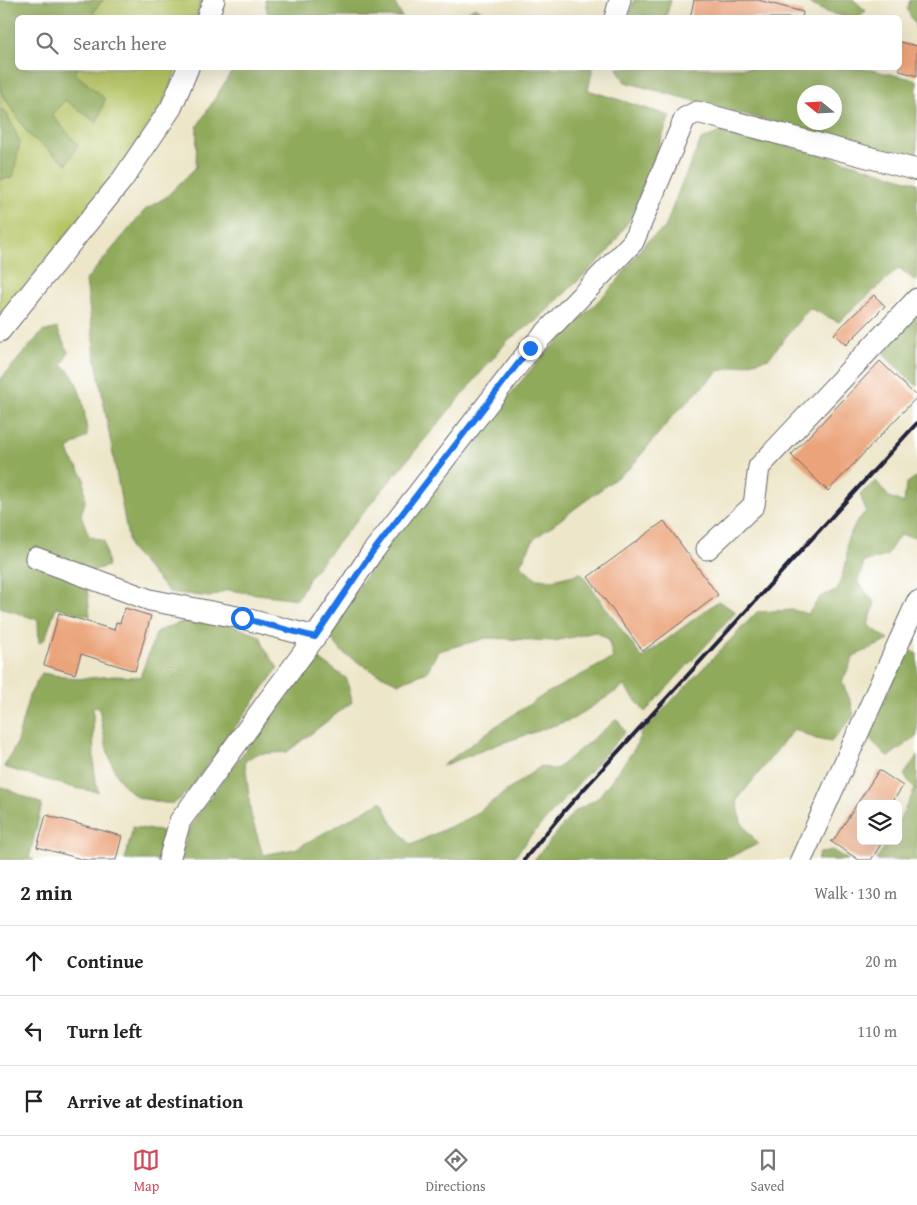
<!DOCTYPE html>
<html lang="en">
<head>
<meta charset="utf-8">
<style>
	:root { --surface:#fff; --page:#f6f6f6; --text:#222; --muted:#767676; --line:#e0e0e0; --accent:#d1495b }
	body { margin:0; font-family:"Gentium Book Plus",serif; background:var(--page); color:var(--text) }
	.controls { position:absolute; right:15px; bottom:15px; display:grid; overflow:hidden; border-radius:8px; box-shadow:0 5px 20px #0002 }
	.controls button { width:45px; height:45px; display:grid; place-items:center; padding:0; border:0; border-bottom:1px solid var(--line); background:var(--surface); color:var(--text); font:25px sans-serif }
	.compass { position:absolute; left:797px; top:85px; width:45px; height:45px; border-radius:50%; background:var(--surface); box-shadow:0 5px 20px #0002; rotate:288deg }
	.stop { position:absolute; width:15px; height:15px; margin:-11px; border:4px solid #1a73e8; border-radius:50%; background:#fff }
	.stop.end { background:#1a73e8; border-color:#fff; box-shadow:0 1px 5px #0008 }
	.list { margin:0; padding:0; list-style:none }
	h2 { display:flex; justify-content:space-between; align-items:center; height:65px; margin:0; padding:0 20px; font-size:21px }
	h2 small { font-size:16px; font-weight:400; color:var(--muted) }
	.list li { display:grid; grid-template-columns:32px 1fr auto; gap:15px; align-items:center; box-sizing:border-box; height:70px; padding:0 20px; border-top:1px solid var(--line) }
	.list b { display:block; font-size:19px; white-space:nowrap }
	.list em { font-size:16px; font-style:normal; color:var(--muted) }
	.icon { flex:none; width:28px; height:28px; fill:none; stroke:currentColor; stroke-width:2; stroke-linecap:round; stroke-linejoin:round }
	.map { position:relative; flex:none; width:917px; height:860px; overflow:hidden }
	.search { position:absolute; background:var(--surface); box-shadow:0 5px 20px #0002; left:15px; right:15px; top:15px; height:55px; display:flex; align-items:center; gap:12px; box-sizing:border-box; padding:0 18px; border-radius:8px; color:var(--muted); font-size:19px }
	.sheet { height:275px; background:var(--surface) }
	nav { display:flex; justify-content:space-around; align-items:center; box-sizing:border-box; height:70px; border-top:1px solid var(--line); background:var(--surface); font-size:14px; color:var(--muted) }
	nav a { display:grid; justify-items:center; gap:2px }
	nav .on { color:var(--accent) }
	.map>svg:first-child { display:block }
	.green { fill:#b6c466; stroke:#6c7350 }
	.forest { fill:#90aa5b; stroke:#59664b; fill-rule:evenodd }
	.building { fill:#eba47a }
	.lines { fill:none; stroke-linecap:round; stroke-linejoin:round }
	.minor-casing { stroke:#69676d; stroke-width:23 }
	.minor { stroke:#fff; stroke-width:21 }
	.rail { stroke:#22223b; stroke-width:4 }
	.route { stroke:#1a73e8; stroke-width:6 }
</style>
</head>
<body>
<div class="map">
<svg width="917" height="860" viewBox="0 0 917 860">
	<rect width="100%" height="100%" fill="#fff"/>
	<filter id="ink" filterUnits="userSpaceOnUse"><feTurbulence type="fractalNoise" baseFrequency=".02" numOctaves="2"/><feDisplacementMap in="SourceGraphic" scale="10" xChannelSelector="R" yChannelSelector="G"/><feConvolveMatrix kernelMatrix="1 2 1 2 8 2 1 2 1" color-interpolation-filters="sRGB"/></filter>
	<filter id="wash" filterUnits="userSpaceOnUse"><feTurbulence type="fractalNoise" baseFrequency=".0096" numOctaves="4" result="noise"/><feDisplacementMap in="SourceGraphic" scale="20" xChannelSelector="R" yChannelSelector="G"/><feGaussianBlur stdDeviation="1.12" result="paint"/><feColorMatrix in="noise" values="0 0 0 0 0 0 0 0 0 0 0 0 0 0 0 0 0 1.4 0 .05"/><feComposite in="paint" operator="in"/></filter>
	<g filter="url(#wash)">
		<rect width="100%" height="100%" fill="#ede6c9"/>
		<path class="green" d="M103,0H201L196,17L92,18L96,8Z
			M77,68H177L163,103L115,175L0,316V179L13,178L6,112L0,109V90L29,135L78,145L51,115C63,102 75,86 77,68Z"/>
		<path class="forest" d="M0,0H103L96,8L92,17L18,18V68H77L76,74L105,99L97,123L65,100L52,115L78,145L67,164L29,135L0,90Z
			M265,0H393L402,17H268Z
			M634,0H671L666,17H629Z
			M805,0H854L866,11L860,17C840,18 820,12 805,0Z
			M910,0H917V39L915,24L907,10Z
			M475,7L491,17H458Z
			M234,68H593L588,90L670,116L632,216L607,253L536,321L509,339L310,576L297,599L227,590L210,597L169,592L130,549L95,355L86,280L145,210L166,197L196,167L197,127Z
			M617,68H862L917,80V161L625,82ZM804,92H834V122H804Z
			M0,109L6,112L20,142L13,178L0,179Z
			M725,130L834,158L917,183V282L899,268L839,322L809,308L769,358L719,371L672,417L631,467L534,539L520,565L537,579L553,580L581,573L642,658L718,601L736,612L645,712L624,686L573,719L499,744L442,766L496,726L547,693L613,658L608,639L595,632L555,641L487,638L438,651L427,672L399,683L374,672L343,653L329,635L379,554L448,470L538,361L616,283L646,242L665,228L679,190L701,140Z
			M917,315V386L884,355L902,330Z
			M57,328L68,352L62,366C81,375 86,417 87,436L68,449L71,458L84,477L85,502L81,515L89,536L104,541L108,566L94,570L87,587L90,616L56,607L45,639L39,643L38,620L0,607V380L42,332Z
			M917,476V537L900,535L886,556L864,562L858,582L875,603L868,625L889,640L854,656L842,682L851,702L854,716L831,742L816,739L794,729L737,800L741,822L758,844L730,857L717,860H534L574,812L598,798L635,748L641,733L757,612L793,610L808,614L821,596L837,591L847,560V540L856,523L866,511L860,494L876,481L889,497L904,503L906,484Z
			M188,620L226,623L260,636L265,649L278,668L191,788C174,805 175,806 151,800C146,799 140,799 136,796C108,778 105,738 99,708L93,707L94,768L98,792L75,788L4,767L16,745L29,696L42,673L77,679L115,676L140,677L157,631Z
			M906,648L917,654V736L888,757L869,738Z
			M315,656L347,679L352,702L287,752L256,754L245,761L251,815L263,855L295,849L382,801L392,823L411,845L471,817L541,766L555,770L617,719L625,732L529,838L512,860H180L187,834L198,814Z
			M917,756V860H876L888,841H898V823L915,789L904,775Z
			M0,786L42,804L29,858L34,860H0Z
			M133,827L166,832L158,860H125Z
			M832,850L848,860H817L820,853Z"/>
		<g id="blocks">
			<path class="building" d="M694,0H758L803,12L802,18H690Z
				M900,42L917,46V76L900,71Z
				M874,295L885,306L846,345L834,334Z
				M880,361L917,397L828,491L791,455Z
				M664,521L718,595L643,651L588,577Z
				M125,608L151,616L135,671L81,654L75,674L44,665L59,613L114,630L116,622L120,623Z
				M879,770L903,786L891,804H861V841H883L871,860H859L830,841H833Z
				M46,815L122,836L116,860H85L37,847Z"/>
		</g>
	</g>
	<g filter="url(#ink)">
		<use href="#blocks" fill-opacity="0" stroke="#69676d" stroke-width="1"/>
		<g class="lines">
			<g class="minor-casing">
				<path id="minor" d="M207,18L214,0
					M615,18L620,0
					M0,331L122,180L171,108L188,68
					M707,549L754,505L759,467L917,299
					M36,558L150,600L242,618L315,637L371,554L531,348L633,242L685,118L697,112L917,170
					M169,860L180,821L315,637
					M801,860L917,602"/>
			</g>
			<use href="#minor" class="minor"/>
			<path class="rail" d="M524,860L565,810L917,423"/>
		</g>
	</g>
	<g class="lines" filter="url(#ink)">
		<path class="route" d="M242,618L315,637L371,554L530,348"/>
	</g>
</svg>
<div class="controls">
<button><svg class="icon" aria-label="layers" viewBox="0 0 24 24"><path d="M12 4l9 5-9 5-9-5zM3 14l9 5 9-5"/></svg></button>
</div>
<svg class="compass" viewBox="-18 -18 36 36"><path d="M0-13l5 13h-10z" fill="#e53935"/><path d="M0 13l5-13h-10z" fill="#767676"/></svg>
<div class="stop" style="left:242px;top:618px"></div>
<div class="stop end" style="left:530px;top:348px"></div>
<div class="search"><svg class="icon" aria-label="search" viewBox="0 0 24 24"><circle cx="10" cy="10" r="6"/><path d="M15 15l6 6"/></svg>Search here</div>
</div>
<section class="sheet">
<h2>2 min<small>Walk · 130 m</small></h2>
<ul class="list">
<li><svg class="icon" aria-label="ahead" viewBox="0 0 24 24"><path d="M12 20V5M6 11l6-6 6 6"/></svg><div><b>Continue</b></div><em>20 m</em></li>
<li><svg class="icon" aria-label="left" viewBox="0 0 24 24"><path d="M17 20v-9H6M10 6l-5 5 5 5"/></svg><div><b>Turn left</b></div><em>110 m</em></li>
<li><svg class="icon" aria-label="arrive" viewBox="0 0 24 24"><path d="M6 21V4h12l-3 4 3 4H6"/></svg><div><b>Arrive at destination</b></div></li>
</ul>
</section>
<nav>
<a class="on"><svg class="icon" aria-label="map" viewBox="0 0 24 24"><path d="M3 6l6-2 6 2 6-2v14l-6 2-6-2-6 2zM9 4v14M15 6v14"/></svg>Map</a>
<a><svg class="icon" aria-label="directions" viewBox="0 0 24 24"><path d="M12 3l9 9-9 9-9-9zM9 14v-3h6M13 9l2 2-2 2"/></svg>Directions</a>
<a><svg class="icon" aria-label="saved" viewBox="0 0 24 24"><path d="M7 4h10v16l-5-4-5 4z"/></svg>Saved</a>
</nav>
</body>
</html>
